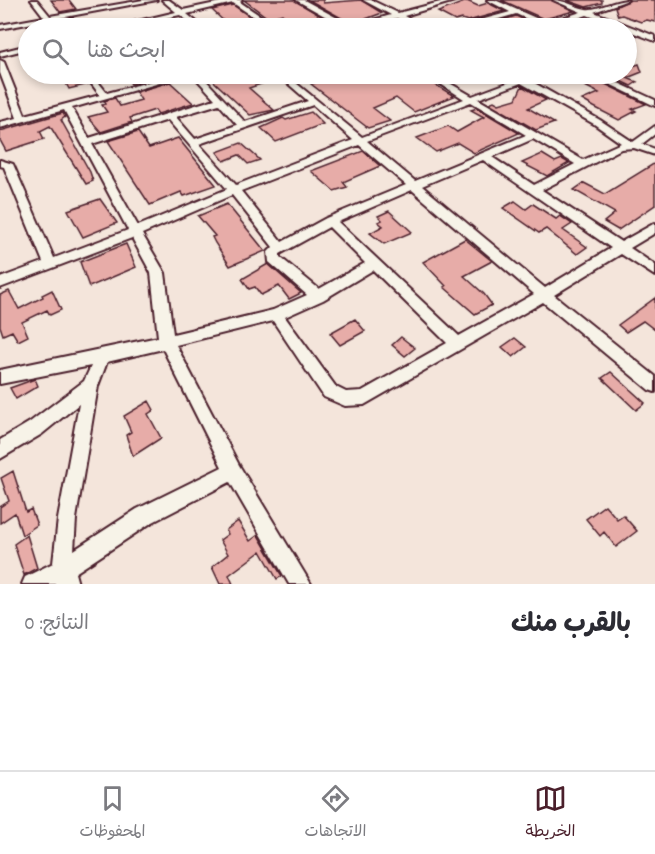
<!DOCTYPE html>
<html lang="ar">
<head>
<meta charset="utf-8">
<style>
	:root { --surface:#fff; --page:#f2f2f3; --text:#2b2b33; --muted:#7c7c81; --line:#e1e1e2; --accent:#4a1f2b }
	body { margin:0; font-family:Dekko,"Playpen Sans Arabic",sans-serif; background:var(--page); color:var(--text); direction:rtl }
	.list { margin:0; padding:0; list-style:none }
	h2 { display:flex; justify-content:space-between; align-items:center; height:78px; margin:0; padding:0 24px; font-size:26px }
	h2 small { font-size:20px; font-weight:400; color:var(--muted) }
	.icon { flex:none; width:33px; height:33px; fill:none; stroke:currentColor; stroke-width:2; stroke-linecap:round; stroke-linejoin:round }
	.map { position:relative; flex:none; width:655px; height:584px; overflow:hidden; direction:ltr }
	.search { position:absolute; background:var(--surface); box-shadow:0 3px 9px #0003; left:18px; right:18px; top:18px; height:66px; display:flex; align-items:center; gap:15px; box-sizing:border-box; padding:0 21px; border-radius:33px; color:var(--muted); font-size:22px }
	.sheet { height:186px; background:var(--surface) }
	nav { display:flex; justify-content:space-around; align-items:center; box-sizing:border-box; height:84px; border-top:2px solid var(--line); background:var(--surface); font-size:16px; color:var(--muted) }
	nav a { display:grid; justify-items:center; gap:3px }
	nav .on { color:var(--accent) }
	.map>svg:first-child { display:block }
	.building { fill:#e7aca8; stroke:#4a1f2b; stroke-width:1.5 }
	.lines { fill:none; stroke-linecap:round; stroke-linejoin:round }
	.minor-casing { stroke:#4a1f2b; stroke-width:4 }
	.minor { fill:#f7f3e8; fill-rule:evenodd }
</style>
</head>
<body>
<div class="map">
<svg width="655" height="584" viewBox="0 0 655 584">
	<rect width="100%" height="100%" fill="#f4e5db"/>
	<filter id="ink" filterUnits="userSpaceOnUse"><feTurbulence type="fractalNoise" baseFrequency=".0167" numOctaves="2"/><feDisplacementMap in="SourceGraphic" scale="12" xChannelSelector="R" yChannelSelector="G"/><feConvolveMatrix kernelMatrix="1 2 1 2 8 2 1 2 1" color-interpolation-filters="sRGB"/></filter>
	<g filter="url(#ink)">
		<path class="building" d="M51,0H69L76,9L60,12Z
			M244,0H294L341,28H300L282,14L268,18Z
			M309,0H323V3L361,0L382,13L352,24Z
			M501,0H551L574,11L544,19Z
			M566,0H602V3L586,7Z
			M630,0H655V22L647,20L641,22L622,15L618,16L615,7Z
			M467,1L478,6L488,3L504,11L468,21L462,19L455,21L438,12Z
			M233,5L256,21L231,28L212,10Z
			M516,16L531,23L520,27L507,21L487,28L481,27Z
			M639,64L642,72L627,78L637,82L631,86L605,74H627V68Z
			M61,74H82L89,84L69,89Z
			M124,74H162L164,76L131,84Z
			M206,74H275L279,78L249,88L274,110L250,115Z
			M325,74H418L454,96L414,112L396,98L373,108L390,121L368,128L311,84L331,78Z
			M593,78L646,104L632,109L636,111L619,120L594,107L582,100L599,93L579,83Z
			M170,82L193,103L158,114L155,110L130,118L132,122L101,132L88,117L107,112L102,105L106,104L104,101L115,98L120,106L141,100L136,92Z
			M522,86L546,100L528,108L554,123L536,130L489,103L494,101L499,104L516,99Z
			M477,108L519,133L474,153L458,143L436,152L417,138L448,126L457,132L484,117L471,110Z
			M311,112L323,124L276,142L261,128L283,118L286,120Z
			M63,113L65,117L61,120L90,172L93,181L86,184L50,126L40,131L44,139L6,151L0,140V131Z
			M138,132L149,148L178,138L216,185L184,196L181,192L150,205L108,141Z
			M241,143L260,160L248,164L239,155L224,161L217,152Z
			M363,151L380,166L343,182L347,187L334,191L311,171Z
			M542,154L555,162L562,159L569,163L547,176L522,163Z
			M655,163V205L618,230L604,222L615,213L574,190L584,183L605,194Z
			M100,199L117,223L83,237L68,210Z
			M515,201L526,209L533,204L556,219L560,216L572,224L563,230L587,247L577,254L546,229L539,233L503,208Z
			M227,204L265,251L230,266L215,243L212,237L215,236L198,216Z
			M389,211L412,232L384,244L370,233L383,226L378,222L382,220L378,216Z
			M465,239L492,261L464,276L484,294L492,305L475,314L444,287L446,286L423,262Z
			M126,244L136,267L89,287L80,262Z
			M268,264L301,293L289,299L279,286L261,295L255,287L249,289L242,279Z
			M52,290L61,310L50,315L47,310L22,322L28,336L18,341L12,331L3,335L0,326V295L9,291L19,309L43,297L42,295Z
			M655,298V330L643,321L626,332L618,325Z
			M355,319L365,331L340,345L330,333Z
			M401,337L415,348L405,356L392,345Z
			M515,338L526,347L513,357L502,347Z
			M611,372L645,403L636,410L602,378Z
			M35,379L38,386L16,399L10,388Z
			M149,401L154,410L148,414L161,438L133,456L126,435L131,432L124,416Z
			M13,471L26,512L31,509L37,525L22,535L15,513L0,523V507L9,501L1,478Z
			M605,505L617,519L623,515L637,531L616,547L604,532L600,536L586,519Z
			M238,521L250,541L258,535L282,576L277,579L261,551L229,575L233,584H220L212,567L228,554L220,540L228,534L226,530Z
			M27,535L37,568L24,575L14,544Z"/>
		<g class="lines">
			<g class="minor-casing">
				<path id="minor" d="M31,0H37L50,16L143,0H157L0,29V25L44,17Z
					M162,0H169L183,10L230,0H242L240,2L278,28H270L233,3L187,14L204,28H197L180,15L119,28H108L176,12Z
					M296,0H304L352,26L391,15L363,0H371L398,13L448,0H458L404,16L426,28H418L397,18L358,28H346Z
					M487,0H495L547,23L581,12L553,0C565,0 574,7 586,9C596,11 615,0 628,0L594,12L655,36V41L587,15L550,28H536L540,25L516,14L468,28H459V26L510,12Z
					M28,45V49L0,56V52Z
					M0,60L4,62L25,115L100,95L84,74H92L107,93L179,74H191L72,108L89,138L215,99L192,74H200L245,122L308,101L277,74H285L362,137L464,99L425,74H434L472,96L515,80L507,74H516L522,77L532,74H542L529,80L600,120L633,142L655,126V134L642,144L655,149V155L634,148L621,149L542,190L621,242L655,223V233L630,248L655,265V276L621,254L554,295L655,376V392L649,390L543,302L364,405L345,406L324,397L273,321L176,345L239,465L311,584H289L230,482L151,523L75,573L78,584H22L25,577L53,563L58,519L79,404L42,434L0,459V440L30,422L84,381L91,366L0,384V370L158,337L151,273L132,238L0,288V278L43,262L4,167L0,166V160L13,164L54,258L128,230L64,110L0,128V122L17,118L0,73ZM521,83L594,124L621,143L583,160L478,99ZM471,102L526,135L415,181L367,141ZM219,104L237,125L195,139L176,117ZM313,105L353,140L236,185L199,144ZM168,120L227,189L138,226L92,144ZM533,139L575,164L534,185L492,157ZM359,145L406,185L326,218L282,242L241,191ZM483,160L611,248L545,288L422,186ZM412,190L534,294L459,336L338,222ZM232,195L273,247L268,252L269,262L307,295L273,310L173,334L165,273L142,234ZM329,227L365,263L319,289L280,257V254ZM373,270L447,343L362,391L346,392L336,387L285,317L323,300ZM163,349L222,467L137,509L74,550L76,519L98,386L107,362Z
					M589,74H599L655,100V106Z"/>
			</g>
			<use href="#minor" class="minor"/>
		</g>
	</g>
</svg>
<div class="search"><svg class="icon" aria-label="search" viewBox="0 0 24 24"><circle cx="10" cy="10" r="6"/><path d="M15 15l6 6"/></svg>ابحث هنا</div>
</div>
<section class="sheet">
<h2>بالقرب منك<small>النتائج: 0</small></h2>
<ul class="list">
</ul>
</section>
<nav>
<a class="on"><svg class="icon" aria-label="map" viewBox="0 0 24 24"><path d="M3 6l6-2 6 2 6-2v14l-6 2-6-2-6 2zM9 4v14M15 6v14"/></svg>الخريطة</a>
<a><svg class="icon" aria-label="directions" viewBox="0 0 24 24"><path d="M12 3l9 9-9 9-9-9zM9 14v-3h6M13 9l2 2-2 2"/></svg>الاتجاهات</a>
<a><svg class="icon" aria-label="saved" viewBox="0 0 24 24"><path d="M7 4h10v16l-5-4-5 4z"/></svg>المحفوظات</a>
</nav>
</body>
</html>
